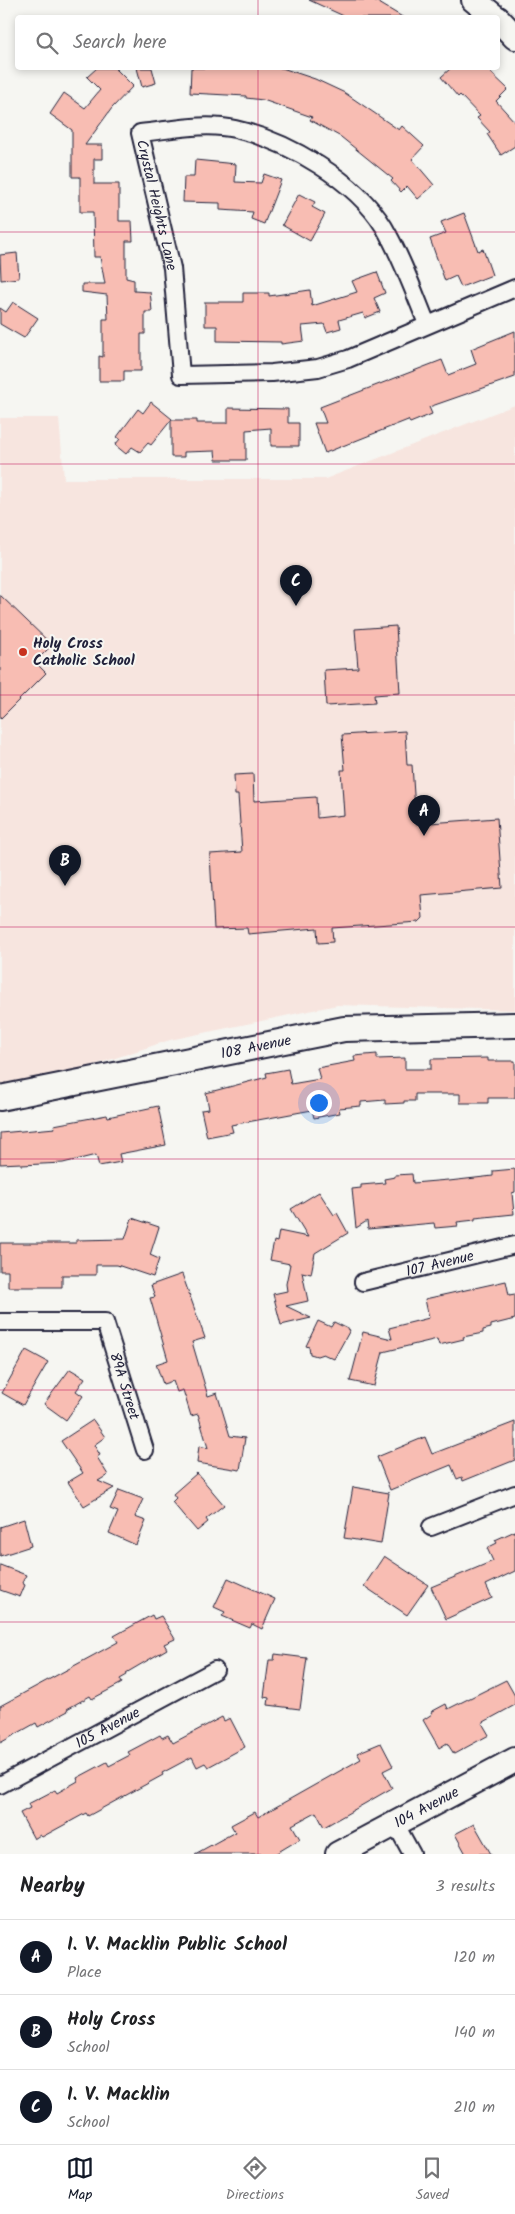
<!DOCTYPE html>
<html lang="en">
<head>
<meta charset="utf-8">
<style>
	:root { --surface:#fff; --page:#f2f2f2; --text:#202124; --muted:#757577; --line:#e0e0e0; --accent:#111827 }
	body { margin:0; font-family:Kalam,sans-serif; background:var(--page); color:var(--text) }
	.you { position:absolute; left:318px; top:1102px; width:18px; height:18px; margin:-12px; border:4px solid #fff; border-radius:50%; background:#1a73e8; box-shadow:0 0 0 8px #1a73e833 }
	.badge { display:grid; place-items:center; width:32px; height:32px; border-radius:50%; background:var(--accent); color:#fff; font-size:16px; font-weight:700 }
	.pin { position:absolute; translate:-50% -41px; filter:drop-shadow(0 1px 2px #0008) }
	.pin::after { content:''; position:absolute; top:26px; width:18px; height:15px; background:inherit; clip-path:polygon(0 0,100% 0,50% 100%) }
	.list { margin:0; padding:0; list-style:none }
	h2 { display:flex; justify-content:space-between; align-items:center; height:65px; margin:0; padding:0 20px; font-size:21px }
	h2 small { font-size:16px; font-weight:400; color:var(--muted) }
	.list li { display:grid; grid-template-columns:32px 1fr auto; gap:15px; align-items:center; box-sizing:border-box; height:75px; padding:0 20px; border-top:1px solid var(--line) }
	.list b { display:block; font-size:19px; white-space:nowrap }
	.list p { margin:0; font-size:16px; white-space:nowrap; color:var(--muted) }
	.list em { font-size:16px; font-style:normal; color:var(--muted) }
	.icon { flex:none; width:28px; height:28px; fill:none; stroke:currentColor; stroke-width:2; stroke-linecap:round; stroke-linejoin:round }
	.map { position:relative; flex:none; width:515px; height:1854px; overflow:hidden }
	.search { position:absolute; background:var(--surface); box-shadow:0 2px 8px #0003; left:15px; right:15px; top:15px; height:55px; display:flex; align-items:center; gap:12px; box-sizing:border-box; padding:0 18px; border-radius:5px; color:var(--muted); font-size:19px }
	.sheet { height:290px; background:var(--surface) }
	nav { display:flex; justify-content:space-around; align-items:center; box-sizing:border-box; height:70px; border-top:1px solid var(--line); background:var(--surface); font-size:14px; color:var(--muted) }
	nav a { display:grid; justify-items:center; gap:2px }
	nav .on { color:var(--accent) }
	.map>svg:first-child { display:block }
	.built { fill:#f7e5df }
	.building { fill:#f8bdb3; stroke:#22223b }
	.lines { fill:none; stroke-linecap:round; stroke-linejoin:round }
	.street-casing { stroke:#22223b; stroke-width:20 }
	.secondary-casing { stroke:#22223b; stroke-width:28 }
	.street { stroke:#f6f6f2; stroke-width:16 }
	.secondary { stroke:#f6f6f2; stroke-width:24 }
	.grid { fill:none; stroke:#c2185b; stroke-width:1; stroke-opacity:0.55 }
	.poi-dot { fill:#c8321e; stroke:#f6f6f2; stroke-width:2 }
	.labels { text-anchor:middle; stroke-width:4; stroke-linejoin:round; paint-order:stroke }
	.street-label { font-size:15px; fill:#22223b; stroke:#f6f6f2 }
	.poi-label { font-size:15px; font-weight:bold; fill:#22223b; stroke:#f6f6f2; text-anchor:start }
</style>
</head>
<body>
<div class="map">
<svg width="515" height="1854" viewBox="0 0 515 1854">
	<rect width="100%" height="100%" fill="#f6f6f2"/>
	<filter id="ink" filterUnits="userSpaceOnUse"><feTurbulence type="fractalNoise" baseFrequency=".02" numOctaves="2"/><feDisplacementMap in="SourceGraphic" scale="10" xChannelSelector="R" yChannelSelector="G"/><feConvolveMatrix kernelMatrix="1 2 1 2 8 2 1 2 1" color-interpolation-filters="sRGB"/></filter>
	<g filter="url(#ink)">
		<path class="built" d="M515,405V1010L337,1005L170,1040L0,1096V418H59L64,479H325Z"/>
		<path class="building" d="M309,0H374L404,18H348Z
			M97,68H115L133,86L112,108L85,145H102V159H94V184H119V221H132L133,241H126V278L134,280V291L150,292L151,300L152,312H145V334H141V371H124V381H99V356L103,357V319H108L107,295L82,292V284H105L100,257H94L93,212H80V177H72V130L50,114L64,93L85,108L100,90L87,77Z
			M137,68H152L156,83L142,87Z
			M191,68H282L315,79L345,93L399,130L402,126L424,146L412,159L434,185L418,199L407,186L401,192L391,181L393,179L341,137L310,120L312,117L263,100L246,98V96L190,93Z
			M451,68H486L508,89L496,101L515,122V146L501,155L487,134L490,132L477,118L480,116L460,95L458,97L441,77Z
			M195,160L236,164L235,182L261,183L264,174L281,180L264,224L251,219L253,212L220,210V203L183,202L184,177H194Z
			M299,194L315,202L312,207L325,214L310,241L282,225Z
			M464,213L478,251L483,249L492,275L461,287L456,276L445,281L430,239L446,233L441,222Z
			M17,253L19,278L1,280L0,255Z
			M377,272L385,293L374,298L380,312L365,318L363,313L339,320L341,328L327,332L324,324L302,326L304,341L281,344V342L217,341V326H205V302H243V293H269V296L310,290L312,306L357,292L352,281Z
			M13,302L38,318L24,338L0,324V308L6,312Z
			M515,331V377L429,407L432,414L410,423L408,420L325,453L314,423H326L320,407L442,360L448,375L476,364L471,349Z
			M151,402L172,419L151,445L148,443L140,452L132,447L126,454L115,445L120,439L117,437L138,409L143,413Z
			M228,408L288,409V423H299V446H271V428L246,430V460H216L215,451L184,452V457H171V420H197V423H228Z
			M0,595L52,645L35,662L46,673L0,719Z
			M396,626L400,693L374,695L375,703L326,706L324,670L358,668L355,629Z
			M405,731L407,765H412L416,824L497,818L502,888L421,895L423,918L419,922L332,928L333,942L318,943L317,928L248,934L247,928L214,929L210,854L242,852L238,795H235L234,775L253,774L254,801L316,797L317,818L344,815L341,770H345L342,735Z
			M377,1054V1059L405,1058V1069H431V1059L488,1058V1061H515V1098H488V1103H460V1094H415V1101H404V1103L385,1104V1100L361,1102V1106L339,1108L340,1113L314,1118L312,1110L231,1125L233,1132L207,1137L201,1110L209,1109L206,1093L267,1077L266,1073L288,1069L291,1084L320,1079L317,1068L355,1061L354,1056Z
			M158,1106L166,1145L119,1154L121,1162L99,1166L96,1155L63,1163L21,1165V1163L0,1164V1133L55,1128L54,1125L107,1115L108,1117Z
			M515,1169V1192L512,1193L514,1214L475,1218V1220L457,1222L458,1226L435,1228L434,1223L368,1229L367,1221L356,1228L352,1189L361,1188V1185L385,1183L384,1179L395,1177V1175L412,1174L413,1183L448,1180L449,1181L493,1176V1171Z
			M319,1192L334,1215L337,1213L348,1233L315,1253L311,1274L302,1272L308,1301L286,1306L311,1318L281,1325L273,1294L287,1291L286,1284L290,1264L270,1260L274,1241L277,1242L279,1231L308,1237L291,1209Z
			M132,1218L159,1227L150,1255L159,1259L153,1277L117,1265H96V1275H62V1287H8V1271H0V1243H76V1240L125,1239Z
			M182,1274L205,1338L192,1342L208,1396L217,1393L230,1436L245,1438L240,1470L197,1463L199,1446L208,1448L198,1414L191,1416L183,1390L177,1392L173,1381L163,1384L156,1364L168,1360L150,1298L155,1297L151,1285Z
			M506,1281L509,1295L515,1294V1319L491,1325V1328L483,1330V1333L463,1337L464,1339L439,1345L437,1339L383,1352L374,1386L350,1381L363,1332L392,1339L389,1328L429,1318L425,1299Z
			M318,1321L331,1327L334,1322L350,1330L334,1359L323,1354L317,1356L310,1354L309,1347L306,1346Z
			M26,1350L48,1362L23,1405L2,1393Z
			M70,1369L85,1378L76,1391L83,1396L66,1420L44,1404Z
			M93,1420L105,1437L94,1445L100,1455L97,1457L108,1475L98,1481L114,1488L84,1506L68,1482L83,1473L61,1441Z
			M515,1422V1460L463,1481L462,1477L457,1479L451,1465L390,1490L377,1457L425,1437L432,1454Z
			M197,1473L224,1505L206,1519L208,1522L197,1531L172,1502L176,1498L173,1494Z
			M353,1487L389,1493L381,1544L344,1538Z
			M119,1490L143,1499L135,1517L146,1521L136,1545L109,1533L118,1512L110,1509Z
			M24,1519L31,1546L0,1556V1527Z
			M515,1531V1571L486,1585L492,1598L446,1619L431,1587L493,1561L487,1548L497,1543L495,1540Z
			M384,1556L428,1585L407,1615L364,1586Z
			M0,1565L26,1575L22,1583L25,1585L20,1597L0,1590Z
			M228,1578L275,1599L262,1629L252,1624L250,1628L222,1616L225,1612L214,1607Z
			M152,1615L154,1619L161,1616L175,1639L164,1644L167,1649L126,1673L127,1675L120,1679L122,1683L92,1699L90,1696L67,1709L68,1711L38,1727L36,1723L0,1743V1706L118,1642L114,1636Z
			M275,1654L307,1658L300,1709L268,1705L269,1698L264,1697L269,1660H274Z
			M506,1680L515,1696V1705L482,1723L489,1735L454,1754L447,1743L439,1748L423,1720L432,1714L431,1712L446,1704L448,1709Z
			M222,1717L224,1721L230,1718L245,1747L208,1767L205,1763L197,1767L192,1757L162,1773L163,1775L88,1816L86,1813L42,1837L40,1835L34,1839L20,1813L30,1808L28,1804L55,1790L57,1793L78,1781L77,1778L107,1762L109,1766L130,1755L128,1752L160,1735L162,1738L168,1735L173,1743Z
			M381,1743L393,1766L383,1771L392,1788L324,1827L316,1812L292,1825L300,1839L275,1854H195L235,1832L231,1825L255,1812L258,1817L361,1759L357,1753Z
			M474,1824L491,1854H466L455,1834Z"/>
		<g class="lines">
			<g class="street-casing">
				<g id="street">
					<path id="s1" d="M427,324C414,292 402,258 384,227C355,180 288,141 235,129C204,122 171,130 140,133L172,268L181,375L272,373L318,368L348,359L515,288"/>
					<path id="s2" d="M363,1282L515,1245"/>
					<path id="s3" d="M0,1322H105L145,1450"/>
					<path d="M431,1527L515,1494"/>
					<path id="s4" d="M0,1785L215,1670"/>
					<path d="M395,1823L412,1854"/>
				</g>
			</g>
			<g class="secondary-casing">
				<g id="secondary">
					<path d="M474,0L496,18"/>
					<path d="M498,19L515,37"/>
					<path id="s5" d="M0,1098L344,1029L515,1025"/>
					<path id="s6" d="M338,1854L515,1760"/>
				</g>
			</g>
			<use href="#street" class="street"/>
			<use href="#secondary" class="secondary"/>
		</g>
	</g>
	<path class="grid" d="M258,0V18M258,68V1854M0,232H515M0,464H515M0,695H515M0,927H515M0,1159H515M0,1390H515M0,1622H515"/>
	<circle class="poi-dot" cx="23" cy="652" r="5"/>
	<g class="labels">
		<g class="street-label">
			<text dy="5" stroke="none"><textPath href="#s1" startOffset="458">Crystal Heights Lane</textPath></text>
			<text dy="5" stroke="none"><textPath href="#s5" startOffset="261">108 Avenue</textPath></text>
			<text dy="5" stroke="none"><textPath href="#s2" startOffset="79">107 Avenue</textPath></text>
			<text dy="5" stroke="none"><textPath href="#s3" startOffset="172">89A Street</textPath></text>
			<text dy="5" stroke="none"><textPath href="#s4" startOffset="122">105 Avenue</textPath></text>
			<text dy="5" stroke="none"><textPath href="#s6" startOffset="100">104 Avenue</textPath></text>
		</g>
		<g class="poi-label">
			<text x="33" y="648">Holy Cross<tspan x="33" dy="17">Catholic School</tspan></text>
		</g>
	</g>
</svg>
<div class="you"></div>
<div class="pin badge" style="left:424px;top:836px">A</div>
<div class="pin badge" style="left:65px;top:886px">B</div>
<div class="pin badge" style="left:296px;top:606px">C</div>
<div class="search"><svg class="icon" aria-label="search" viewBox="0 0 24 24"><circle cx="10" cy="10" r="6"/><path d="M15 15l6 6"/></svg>Search here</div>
</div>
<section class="sheet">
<h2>Nearby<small>3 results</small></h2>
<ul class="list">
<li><span class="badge">A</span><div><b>I. V. Macklin Public School</b><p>Place</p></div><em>120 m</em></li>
<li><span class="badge">B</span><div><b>Holy Cross</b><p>School</p></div><em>140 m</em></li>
<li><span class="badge">C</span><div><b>I. V. Macklin</b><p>School</p></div><em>210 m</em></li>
</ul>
</section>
<nav>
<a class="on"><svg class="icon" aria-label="map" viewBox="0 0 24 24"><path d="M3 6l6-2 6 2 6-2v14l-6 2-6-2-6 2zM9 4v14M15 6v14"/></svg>Map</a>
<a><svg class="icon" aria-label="directions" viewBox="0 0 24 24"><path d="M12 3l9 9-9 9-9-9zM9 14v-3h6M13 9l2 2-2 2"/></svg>Directions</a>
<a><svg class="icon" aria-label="saved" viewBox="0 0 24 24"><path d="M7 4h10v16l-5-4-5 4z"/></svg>Saved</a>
</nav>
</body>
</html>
